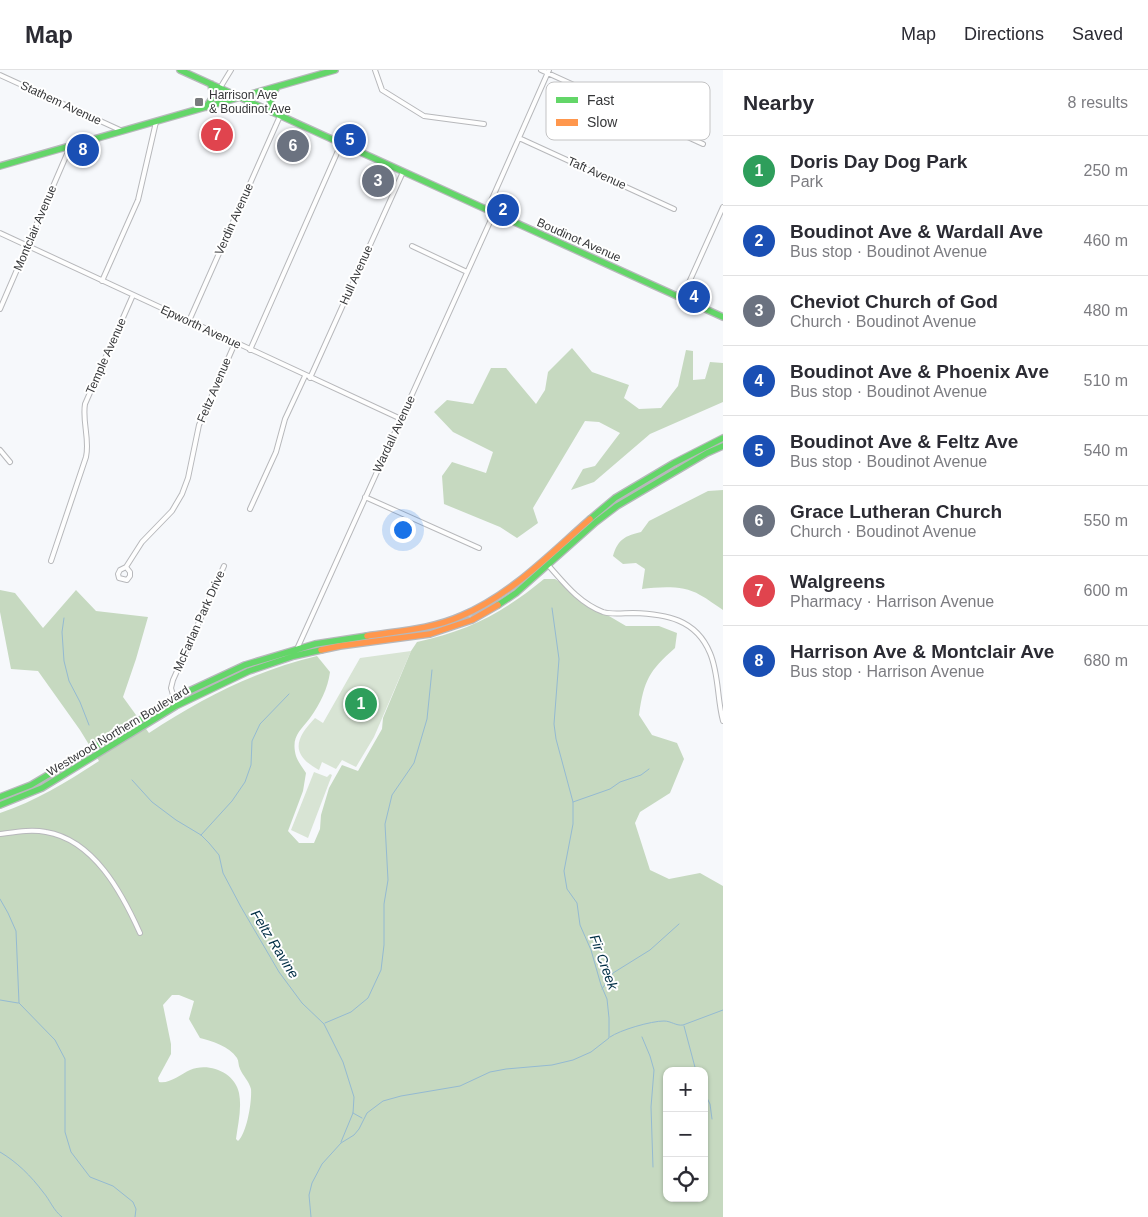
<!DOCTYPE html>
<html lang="en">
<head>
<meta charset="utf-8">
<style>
	:root { --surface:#fff; --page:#f2f2f3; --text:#2b2b33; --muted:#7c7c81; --line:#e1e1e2; --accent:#797b7d }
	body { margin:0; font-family:Helvetica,sans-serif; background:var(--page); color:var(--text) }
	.controls { position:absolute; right:15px; bottom:15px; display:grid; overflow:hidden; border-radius:10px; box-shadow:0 1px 4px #0004 }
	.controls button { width:45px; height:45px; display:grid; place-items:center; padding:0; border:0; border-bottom:1px solid var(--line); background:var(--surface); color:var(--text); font:25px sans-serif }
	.you { position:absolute; left:402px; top:459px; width:18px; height:18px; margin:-12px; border:4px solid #fff; border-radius:50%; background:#1a73e8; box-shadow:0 0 0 8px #1a73e833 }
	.badge { display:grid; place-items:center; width:32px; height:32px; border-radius:50%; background:var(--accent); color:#fff; font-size:16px; font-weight:700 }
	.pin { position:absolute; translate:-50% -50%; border:2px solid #fff; box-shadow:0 1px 5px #0006 }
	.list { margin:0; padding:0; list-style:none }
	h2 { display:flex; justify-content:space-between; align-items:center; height:65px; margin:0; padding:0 20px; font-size:21px }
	h2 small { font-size:16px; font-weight:400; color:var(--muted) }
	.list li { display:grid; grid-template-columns:32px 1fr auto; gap:15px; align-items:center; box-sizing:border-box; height:70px; padding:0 20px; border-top:1px solid var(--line) }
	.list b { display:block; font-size:19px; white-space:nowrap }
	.list p { margin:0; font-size:16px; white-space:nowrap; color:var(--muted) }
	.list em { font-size:16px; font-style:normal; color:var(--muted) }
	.icon { flex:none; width:28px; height:28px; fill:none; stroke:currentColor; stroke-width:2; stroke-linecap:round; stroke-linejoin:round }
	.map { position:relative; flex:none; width:723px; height:1147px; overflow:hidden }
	header { display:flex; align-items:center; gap:30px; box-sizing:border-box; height:70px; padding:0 25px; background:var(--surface); border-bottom:1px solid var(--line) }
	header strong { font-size:24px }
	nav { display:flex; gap:28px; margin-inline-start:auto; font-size:18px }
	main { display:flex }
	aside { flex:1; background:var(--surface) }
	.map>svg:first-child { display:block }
	.green { fill:#d8e4d4 }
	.forest { fill:#c6d9c0; fill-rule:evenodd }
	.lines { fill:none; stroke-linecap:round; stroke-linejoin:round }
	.stream { stroke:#94bad2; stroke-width:1 }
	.street-casing { stroke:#b7b8bb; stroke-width:6 }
	.fast-casing { stroke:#b7b8bb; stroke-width:8 }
	.slow-casing { stroke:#b7b8bb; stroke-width:8 }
	.street { stroke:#fefefe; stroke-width:4 }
	.fast { stroke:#63d668; stroke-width:5.5 }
	.slow { stroke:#ff974d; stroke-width:5.5 }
	.poi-dot { fill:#797b7d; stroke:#fff; stroke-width:2 }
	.labels { text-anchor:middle; stroke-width:4; stroke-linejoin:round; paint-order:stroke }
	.poi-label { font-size:12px; fill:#363739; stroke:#fff; text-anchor:start }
	.street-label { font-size:12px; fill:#363739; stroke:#fff }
	.water-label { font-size:14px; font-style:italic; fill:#002e45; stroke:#fff }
	.key { fill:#fff; stroke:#c3c3c4; stroke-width:1 }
	.key-label { font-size:14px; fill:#363739 }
</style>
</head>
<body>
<header>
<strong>Map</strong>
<nav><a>Map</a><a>Directions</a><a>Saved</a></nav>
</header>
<main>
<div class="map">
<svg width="723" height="1147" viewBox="0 0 723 1147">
	<rect width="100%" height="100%" fill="#f6f8fb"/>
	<path class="green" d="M411,581L374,667L356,697L342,690L336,699L322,692L319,700C290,684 295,669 315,648L323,653L360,588Z
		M314,702L327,707L330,704L332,705L308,768L291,760Z"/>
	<path class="forest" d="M572,278L592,302L629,315L624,328L639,339L661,338L678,316L686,280L693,281V310L705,309L710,292L723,293V332L650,364L594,412L571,420L583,399L595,396L620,363L599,352L585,351L533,438L538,453L517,468L500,457L444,434L442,406L452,392L486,403L493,382L453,362L434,342L447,330L473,334L491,298H506L536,334L545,320L548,302Z
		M723,420V540C715,535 708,529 700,525C683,515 661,517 642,519L645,499L636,493L623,494L613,486C618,469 625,466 641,462L649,451L708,421Z
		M544,509H555L568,517L580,529L626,556H659L677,563L675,578C649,601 644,610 639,645L652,665L677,673L684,689L670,723L640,742L635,753L650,800L669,809L700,803L723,816V1147H0V743C36,731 67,712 99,691L80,660L38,601L11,599L0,542V520L15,523L43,558L76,520L96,541L148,547L136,589L123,627L149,663C202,628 255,601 317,586L330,602C328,618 320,634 310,648C299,662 291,667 296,686C298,692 303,698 306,703L303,721L288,761L299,773H314L320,759L321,745L329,718L342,695L358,701L382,659L383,648L411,581L417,572C469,561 504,542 544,509ZM172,925H179L194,931L189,949L200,968C212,971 229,976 237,988C239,991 238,995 240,999C243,1006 249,1011 251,1019C252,1031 247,1063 238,1071L236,1069C238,1054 242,1038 239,1023C235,1002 208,992 190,1000C181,1004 170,1014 159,1012L158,1008L171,984V974L163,935ZM667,1001H704V1128H667Z"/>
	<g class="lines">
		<path class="stream" d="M64,548L62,562L64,591L69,611L80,632L89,655
			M132,710L152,732L176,750L201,765L209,773L219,785L223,803L241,837L279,902L302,933L324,954L343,992L354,1027L353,1043L341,1072
			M573,732L610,719L620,712L641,705L649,699
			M201,765L232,731L245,712L251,695L252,671L260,654L289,624
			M0,829L8,843L16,861L19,933
			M602,919L613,903L650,880L679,854
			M0,930L18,933
			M19,933L55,970L65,989V1062L71,1082L90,1107L113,1116L133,1132L136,1139L135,1147
			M325,953L351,942L368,928L381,900L384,875V834L388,810L385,754L392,725L414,693L427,649L432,600
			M684,956L696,1001
			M610,967C620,960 651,951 664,951C671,951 676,956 683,955L723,940
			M642,967L650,986L654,1000L651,1037L653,1097
			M704,1022L710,1034L712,1049
			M353,1043L362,1048
			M0,1082C17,1092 31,1106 43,1122C50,1130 53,1140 62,1147
			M311,1147L309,1125L312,1113L322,1094L341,1073L354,1065L359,1059L367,1043L383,1031L401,1026L460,1016L490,1002L506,999L552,995L573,990L591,982L609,968V948L607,929L601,915L591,880L580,855L577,833L567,819L564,801L573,754V732L556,669L554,654L559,589L552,538"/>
		<g class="street-casing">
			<path id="street" d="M375,0L382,20L424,46L484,54
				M541,0L703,74
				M0,5L120,60
				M220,18L231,0
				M519,68L674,139
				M487,140L549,0
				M0,163L401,349
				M412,176L467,202
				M102,211L138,130L156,52
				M682,228L723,137
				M0,239L70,77
				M189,251L280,46
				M250,280L341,74
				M310,308L403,102
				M0,380L10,392
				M365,427L479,478
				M250,439L276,382L285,349L305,306
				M51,491L86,387C90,369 82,352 85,334L133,225
				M548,495C564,513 579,533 603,542C612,545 624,543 633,543C666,544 696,549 710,583C719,604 717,629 723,651
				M126,497L130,502V506L127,510L119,508L118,504L120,500L126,497L142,472L172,441L182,424L188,408L199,355L235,273
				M297,579L494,143
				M175,632L171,618L173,610L224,496
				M0,764C15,762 31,759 46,762C94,770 122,823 140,863"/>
		</g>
		<g class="fast-casing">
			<path id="fast" d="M180,0L723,247
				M206,37L213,27L211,14
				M272,42L270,29L277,17
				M0,96L335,0
				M590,449L615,428L674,393L723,368
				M498,535L516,523L596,452L617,436L707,383L723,376
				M0,727L31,715L187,622L245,595L315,574L367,566
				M0,735L42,718L176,636L249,601L294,586L321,580"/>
		</g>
		<g class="slow-casing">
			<path id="slow" d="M367,566C399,561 432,559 461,546C511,525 550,484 590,449
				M321,580L340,576L430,564L472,550L498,535"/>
		</g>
		<use href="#street" class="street"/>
		<use href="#fast" class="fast"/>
		<use href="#slow" class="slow"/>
	</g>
	<rect class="poi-dot" x="194" y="27" width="10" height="10" rx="2.5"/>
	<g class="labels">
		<g class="poi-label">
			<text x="209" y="29">Harrison Ave<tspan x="209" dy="14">&amp; Boudinot Ave</tspan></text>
		</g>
		<g class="street-label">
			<text transform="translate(61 33) rotate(25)" y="4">Stathem Avenue</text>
			<text transform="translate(597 103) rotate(24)" y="4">Taft Avenue</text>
			<text transform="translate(234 149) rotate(-66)" y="4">Verdin Avenue</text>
			<text transform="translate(35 158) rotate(-67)" y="4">Montclair Avenue</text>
			<text transform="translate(579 170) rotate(24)" y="4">Boudinot Avenue</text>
			<text transform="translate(356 205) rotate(-66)" y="4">Hull Avenue</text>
			<text transform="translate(201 257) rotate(25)" y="4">Epworth Avenue</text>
			<text transform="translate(106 286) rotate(-66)" y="4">Temple Avenue</text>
			<text transform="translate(214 320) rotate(-67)" y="4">Feltz Avenue</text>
			<text transform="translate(394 364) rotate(-65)" y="4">Wardall Avenue</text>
			<text transform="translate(199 551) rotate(-66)" y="4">McFarlan Park Drive</text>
			<text transform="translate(118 661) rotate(-31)" y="4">Westwood Northern Boulevard</text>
		</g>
		<g class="water-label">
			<text transform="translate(275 874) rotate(58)" y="5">Feltz Ravine</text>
			<text transform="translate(604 892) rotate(70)" y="5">Fir Creek</text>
		</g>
	</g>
	<rect x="546" y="12" width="164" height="58" rx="8" class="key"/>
	<rect x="556" y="27" width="22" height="6" fill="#63d668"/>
	<rect x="556" y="49" width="22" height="7" fill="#ff974d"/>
	<g class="key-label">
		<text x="587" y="35">Fast</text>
		<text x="587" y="57">Slow</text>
	</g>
</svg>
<div class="controls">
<button>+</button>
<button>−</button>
<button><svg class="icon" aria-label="locate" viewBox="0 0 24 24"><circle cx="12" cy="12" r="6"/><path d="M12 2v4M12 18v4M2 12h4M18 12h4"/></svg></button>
</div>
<div class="you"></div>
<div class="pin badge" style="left:361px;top:634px;background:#2e9e5b">1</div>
<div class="pin badge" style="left:503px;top:140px;background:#1a4fb4">2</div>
<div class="pin badge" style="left:378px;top:111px;background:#6b7280">3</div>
<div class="pin badge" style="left:694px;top:227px;background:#1a4fb4">4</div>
<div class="pin badge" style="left:350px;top:70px;background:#1a4fb4">5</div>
<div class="pin badge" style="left:293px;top:76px;background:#6b7280">6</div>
<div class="pin badge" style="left:217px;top:65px;background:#e0444e">7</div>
<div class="pin badge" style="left:83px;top:80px;background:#1a4fb4">8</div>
</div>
<aside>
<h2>Nearby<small>8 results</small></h2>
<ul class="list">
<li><span class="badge" style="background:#2e9e5b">1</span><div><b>Doris Day Dog Park</b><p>Park</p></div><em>250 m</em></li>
<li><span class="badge" style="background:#1a4fb4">2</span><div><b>Boudinot Ave &amp; Wardall Ave</b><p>Bus stop · Boudinot Avenue</p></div><em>460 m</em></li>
<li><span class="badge" style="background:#6b7280">3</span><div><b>Cheviot Church of God</b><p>Church · Boudinot Avenue</p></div><em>480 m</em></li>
<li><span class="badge" style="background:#1a4fb4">4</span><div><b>Boudinot Ave &amp; Phoenix Ave</b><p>Bus stop · Boudinot Avenue</p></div><em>510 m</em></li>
<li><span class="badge" style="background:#1a4fb4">5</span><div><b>Boudinot Ave &amp; Feltz Ave</b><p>Bus stop · Boudinot Avenue</p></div><em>540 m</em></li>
<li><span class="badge" style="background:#6b7280">6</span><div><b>Grace Lutheran Church</b><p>Church · Boudinot Avenue</p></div><em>550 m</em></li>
<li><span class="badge" style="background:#e0444e">7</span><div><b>Walgreens</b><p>Pharmacy · Harrison Avenue</p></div><em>600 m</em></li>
<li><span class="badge" style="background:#1a4fb4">8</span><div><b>Harrison Ave &amp; Montclair Ave</b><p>Bus stop · Harrison Avenue</p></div><em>680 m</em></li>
</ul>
</aside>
</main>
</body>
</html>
